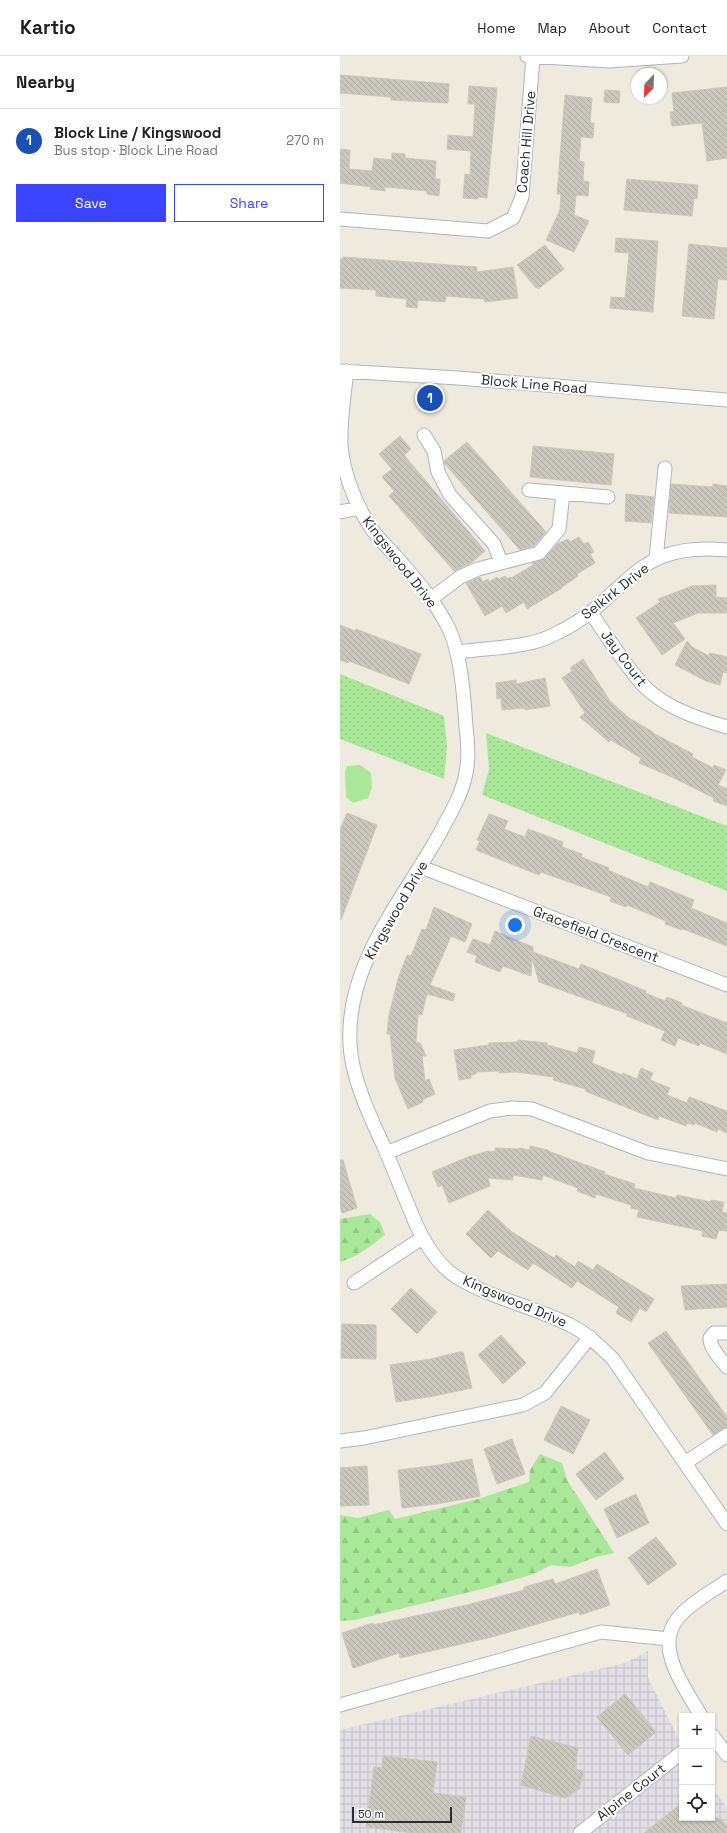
<!DOCTYPE html>
<html lang="en">
<head>
<meta charset="utf-8">
<style>
	:root { --surface:#fff; --page:#f2f2f2; --text:#202124; --muted:#757577; --line:#e0e0e0; --accent:#3b45ff }
	body { margin:0; font-family:"Space Grotesk",sans-serif; background:var(--page); color:var(--text) }
	.controls { position:absolute; right:12px; bottom:12px; display:grid; overflow:hidden; border-radius:0px; box-shadow:0 1px 3px #0004 }
	.controls button { width:36px; height:36px; display:grid; place-items:center; padding:0; border:0; border-bottom:1px solid var(--line); background:var(--surface); color:var(--text); font:20px sans-serif }
	.compass { position:absolute; left:291px; top:12px; width:36px; height:36px; border-radius:50%; background:var(--surface); box-shadow:0 1px 3px #0004; rotate:203deg }
	.scale { position:absolute; left:12px; bottom:10px; width:100px; box-sizing:border-box; padding-left:4px; border:2px solid #2c2c2c; border-top:0; font-size:11px; line-height:14px; white-space:nowrap; color:#2c2c2c; -webkit-text-stroke:3px #fff; paint-order:stroke }
	.you { position:absolute; left:175px; top:869px; width:14px; height:14px; margin:-10px; border:3px solid #fff; border-radius:50%; background:#1a73e8; box-shadow:0 0 0 6px #1a73e833 }
	.badge { display:grid; place-items:center; width:26px; height:26px; border-radius:50%; background:var(--accent); color:#fff; font-size:13px; font-weight:700 }
	.pin { position:absolute; translate:-50% -50%; border:2px solid #fff; box-shadow:0 1px 4px #0006 }
	.list { margin:0; padding:0; list-style:none }
	h2 { display:flex; justify-content:space-between; align-items:center; height:52px; margin:0; padding:0 16px; font-size:17px }
	h2 small { font-size:13px; font-weight:400; color:var(--muted) }
	.list li { display:grid; grid-template-columns:26px 1fr auto; gap:12px; align-items:center; box-sizing:border-box; height:64px; padding:0 16px; border-top:1px solid var(--line) }
	.list b { display:block; font-size:15px; white-space:nowrap }
	.list p { margin:0; font-size:13px; white-space:nowrap; color:var(--muted) }
	.list em { font-size:13px; font-style:normal; color:var(--muted) }
	.actions { display:flex; gap:8px; padding:12px 16px }
	.actions a { flex:1; padding:9px 0; border:1px solid var(--accent); border-radius:0px; text-align:center; font-size:14px; color:var(--accent) }
	.actions .main { background:var(--accent); color:#fff }
	.icon { flex:none; width:22px; height:22px; fill:none; stroke:currentColor; stroke-width:2; stroke-linecap:round; stroke-linejoin:round }
	.map { position:relative; flex:none; width:387px; height:1777px; overflow:hidden }
	header { display:flex; align-items:center; gap:24px; box-sizing:border-box; height:56px; padding:0 20px; background:var(--surface); border-bottom:1px solid var(--line) }
	header strong { font-size:19px }
	nav { display:flex; gap:22px; margin-inline-start:auto; font-size:14px }
	main { display:flex }
	aside { flex:1; background:var(--surface) }
	.map>svg:first-child { display:block }
	.industrial { fill:url(#industrial-grid) }
	.grass { fill:url(#grass-dots) }
	.forest { fill:url(#forest-firs) }
	.park { fill:#a8e898 }
	.building { fill:url(#building-back-hatch); stroke:#cbc6b7 }
	.lines { fill:none; stroke-linecap:round; stroke-linejoin:round }
	.minor-casing { stroke:#b2b2c1; stroke-width:15 }
	.minor { stroke:#fff; stroke-width:13 }
	.labels { text-anchor:middle; stroke-width:4; stroke-linejoin:round; paint-order:stroke }
	.street-label { font-size:14px; fill:#2c2c2c; stroke:#fff }
</style>
</head>
<body>
<header>
<strong>Kartio</strong>
<nav><a>Home</a><a>Map</a><a>About</a><a>Contact</a></nav>
</header>
<main>
<aside>
<h2>Nearby<small></small></h2>
<ul class="list">
<li><span class="badge" style="background:#1a4fb4">1</span><div><b>Block Line / Kingswood</b><p>Bus stop · Block Line Road</p></div><em>270 m</em></li>
</ul>
<div class="actions"><a class="main">Save</a><a>Share</a></div>
</aside>
<div class="map">
<svg width="387" height="1777" viewBox="0 0 387 1777">
	<defs>
		<pattern id="industrial-grid" width="8" height="8" patternUnits="userSpaceOnUse"><rect width="8" height="8" fill="#e2dfe7"/><path d="M0 4h8M4 0v8" fill="none" stroke="#c2c0c6"/></pattern>
		<pattern id="grass-dots" width="8" height="8" patternUnits="userSpaceOnUse"><rect width="8" height="8" fill="#a8e898"/><path d="M2 2h.1M6 6h.1" fill="none" stroke="#91c783" stroke-width="1.8" stroke-linecap="round"/></pattern>
		<pattern id="forest-firs" width="22" height="20" patternUnits="userSpaceOnUse"><rect width="22" height="20" fill="#a8e898"/><path d="M5 1l3.5 6h-7zM16 11l3.5 6h-7z" fill="#91c783"/></pattern>
		<pattern id="building-back-hatch" width="6" height="6" patternUnits="userSpaceOnUse"><rect width="6" height="6" fill="#cac7bd"/><path d="M-1 5l2 2M0 0l6 6M5-1l2 2" fill="none" stroke="#aeaba3"/></pattern>
	</defs>
	<rect width="100%" height="100%" fill="#efeade"/>
	<path class="industrial" d="M308,1595V1622L342,1689V1762H372V1732L387,1751V1777H0V1674L285,1607Z"/>
	<path class="grass" d="M0,618L104,660L107,691L104,723L0,683Z
		M146,677L387,770V835L142,739L149,713Z"/>
	<path class="forest" d="M30,1158L40,1166L45,1179C31,1190 17,1201 0,1206V1163Z
		M200,1398L222,1407L227,1424L274,1497L256,1501L230,1511L211,1509L194,1518L146,1532L15,1564L0,1565V1459L18,1462L49,1454L55,1463L138,1443L189,1426L190,1414Z"/>
	<path class="park" d="M20,709L31,717L32,732L28,742L13,747L6,741L5,716L7,710Z"/>
	<path class="building" d="M0,19L109,28L108,47L51,44V41L0,37Z
		M129,30L157,32L147,142L138,141V143L123,142L125,118L130,119L131,95L107,93L108,79L133,81L135,48H128Z
		M387,31V102L367,105L362,67L332,70L330,56H334L332,37Z
		M265,34L280,35L279,47L264,46Z
		M225,39L252,42L250,67H254L253,82L241,81L239,105L244,106L243,125L249,126L248,140L236,139L234,159L249,165L234,196L206,184L220,154L221,138H217Z
		M0,93L10,94L9,113L32,115L34,102L52,104V97L65,98V102L96,105L95,123H100L99,140L87,138V135L45,131V135L30,133L31,131L0,127Z
		M287,123L358,129L357,143L354,142L352,160L284,154Z
		M276,182L318,185L313,256L270,252L271,241L285,242L289,197L275,196Z
		M349,188L387,192V224L378,223L374,263L342,260Z
		M205,189L224,213L198,233L197,231L196,232L177,209Z
		M3,201L137,211V216L173,211L178,242L145,246L144,243L106,240L105,246L78,244L77,252L66,251L67,243L36,240V234L0,232V203H3Z
		M60,380L71,393L64,399L145,495L131,507L114,515L49,440L54,435L42,421L52,413L39,398Z
		M127,386L206,476L194,490L180,494L105,408L104,405Z
		M193,390L274,398L271,429L190,421Z
		M331,428L373,431V428L387,430V461L329,457Z
		M286,438L314,441L311,467L285,465Z
		M239,481L244,488L248,486L254,496L250,498L255,507L237,518L238,520L222,531V532L187,553L184,546L166,557L162,550L145,560L126,527L140,521L143,526L148,523L149,526L157,521L159,523L165,520L167,523L170,521L171,522L193,509L192,507L205,502L217,488L228,483L230,486Z
		M376,529V541L387,542V557H358L333,567L345,583L322,599L296,562L320,546L318,543L352,530Z
		M0,569L15,575L16,573L81,598L69,628L9,605L8,607L0,604Z
		M347,585L352,591L369,600L370,597L387,601V617L383,616L380,629L366,625L335,609Z
		M243,603L270,645L289,662L313,676V677L353,698L352,701L373,712L374,709L386,714L378,729L387,733V750L373,745L374,742L332,721L299,707L301,702L271,684L269,686L240,661L245,657L222,622L232,615L230,612Z
		M205,622L210,650L185,654V652L162,654L161,642L157,643L156,627L176,624V628Z
		M7,757L37,769L1,864L0,774Z
		M149,758L168,765L164,773L185,781L188,773L223,786L222,791L242,798L241,801L269,812L268,814L308,831L310,826L354,844L351,852L387,867V890L343,873L342,874L325,868L326,865L287,849L286,851L270,845L271,841L201,816L199,819L136,794L140,785L137,784Z
		M94,851L132,868L125,886L111,880L90,929L115,938L113,945L87,938L82,959L78,958L76,987H80L86,1000H82L85,1025L89,1023L95,1038L82,1044L83,1046L68,1053L55,1022L50,978H47L49,959L58,923L67,899L71,900L82,873L86,874Z
		M155,875L193,891V896L239,913L241,908L306,935L305,937L325,945L327,941L342,947L341,949L387,967V998L360,987L359,990L338,982L335,990L321,984L325,975L287,960L288,958L199,926L192,902L191,920L163,910L160,916L135,906L137,900L127,896L133,883L150,889Z
		M178,984L207,987V989L237,997L239,991L255,995L252,1007L282,1019L283,1017L297,1023L301,1012L313,1017L310,1024L330,1032L327,1039L347,1047L349,1041L387,1055V1077L378,1073L377,1076L355,1067L354,1069L347,1067L346,1070L319,1060L318,1064L245,1035L246,1033L213,1024L214,1021L176,1016L159,1017V1015L135,1016L136,1018L131,1019V1022L119,1024L114,994L149,989V987L178,986Z
		M190,1090L208,1094V1095L265,1116L264,1118L295,1128L294,1132L336,1142L337,1139L371,1146V1144L384,1146L382,1156L387,1157V1175L379,1174L376,1183L362,1180L363,1175L297,1161L299,1154L291,1152V1149L256,1138L255,1142L237,1135L238,1132L203,1119L202,1124L173,1119V1124L148,1122L150,1130L109,1147L102,1129L98,1131L92,1116L128,1101L148,1095L155,1096V1092L179,1093V1092L190,1094Z
		M0,1104H3L17,1152L2,1157L0,1150Z
		M148,1154L172,1176L214,1202L216,1199L235,1211L238,1205L253,1214L257,1208L314,1243L306,1256L300,1252L291,1266L276,1257L279,1251L237,1225L232,1232L193,1207L188,1214L158,1195L151,1202L126,1178Z
		M387,1228V1251L345,1254L341,1230Z
		M71,1232L97,1256L77,1278L51,1253Z
		M2,1268L36,1269V1303L1,1302Z
		M326,1275L387,1361V1371L373,1379L308,1287Z
		M161,1279L186,1307L163,1328L138,1299Z
		M119,1296H123L132,1332L94,1340L56,1346L50,1309L91,1303Z
		M221,1350L250,1364L233,1398L204,1384Z
		M172,1383L185,1418L157,1428L144,1393Z
		M265,1396L284,1423L256,1444L236,1418Z
		M132,1403L140,1440L97,1448L62,1452L58,1414L99,1409Z
		M27,1410L29,1449L0,1450V1412Z
		M296,1438L309,1467L277,1482L264,1453Z
		M316,1481L337,1508L308,1529L288,1502Z
		M257,1513L270,1549L240,1559L239,1556L152,1581L60,1602L59,1597L13,1612L2,1577L33,1567V1569L127,1549L184,1534V1531L213,1523L215,1528Z
		M285,1638L316,1676L288,1699L257,1661Z
		M191,1680L238,1692L235,1713L244,1715L239,1733L225,1742L181,1729Z
		M43,1700L97,1706L93,1737L126,1741L121,1777H72L26,1771L34,1711L42,1712Z
		M342,1747V1762H381L387,1770V1777H304Z"/>
	<g class="lines">
		<g class="minor-casing">
			<path id="minor" d="M187,0L269,5L342,0
				M0,163L148,175L173,162L182,141L193,1
				M0,315L118,322L387,344
				M7,315C4,340 0,365 1,389C3,417 16,449 31,472C37,481 45,489 52,496C73,520 94,543 108,571C121,596 124,642 126,671C128,686 129,702 126,717C122,739 110,758 100,777C63,844 6,907 10,987C11,1021 31,1063 45,1093C55,1117 65,1142 75,1166C84,1186 96,1207 115,1220C149,1242 193,1250 230,1269C247,1277 259,1290 273,1303L387,1468
				M84,379L94,395L98,416L110,439L154,488L161,506
				M189,434L223,437
				M0,456L20,452
				M316,503L325,412
				M91,543L120,521L138,513L199,497L219,473L223,437L268,441
				M251,557C268,581 284,609 305,631C326,652 359,663 387,671
				M118,596C145,592 189,592 213,579C226,573 241,564 252,555C275,537 296,510 324,500C344,492 366,492 387,494
				M81,811L387,929
				M46,1097L150,1055L172,1052L192,1053L308,1097L387,1113
				M14,1227L82,1182
				M387,1277H374L370,1282C370,1293 381,1303 387,1311
				M0,1385L24,1382L183,1349L205,1337L250,1281
				M345,1407L387,1379
				M0,1649L261,1576L329,1583
				M361,1660C346,1633 313,1592 338,1562C349,1548 372,1535 387,1525
				M372,1679L387,1699
				M240,1777L342,1696"/>
		</g>
		<use href="#minor" class="minor"/>
	</g>
	<g class="labels">
		<g class="street-label">
			<text transform="translate(186 86) rotate(-85)" y="5">Coach Hill Drive</text>
			<text transform="translate(194 328) rotate(5)" y="5">Block Line Road</text>
			<text transform="translate(60 506) rotate(52)" y="5">Kingswood Drive</text>
			<text transform="translate(275 535) rotate(-38)" y="5">Selkirk Drive</text>
			<text transform="translate(284 602) rotate(53)" y="5">Jay Court</text>
			<text transform="translate(56 854) rotate(-60)" y="5">Kingswood Drive</text>
			<text transform="translate(256 878) rotate(21)" y="5">Gracefield Crescent</text>
			<text transform="translate(175 1245) rotate(23)" y="5">Kingswood Drive</text>
			<text transform="translate(291 1736) rotate(-38)" y="5">Alpine Court</text>
		</g>
	</g>
</svg>
<div class="controls">
<button>+</button>
<button>−</button>
<button><svg class="icon" aria-label="locate" viewBox="0 0 24 24"><circle cx="12" cy="12" r="6"/><path d="M12 2v4M12 18v4M2 12h4M18 12h4"/></svg></button>
</div>
<svg class="compass" viewBox="-18 -18 36 36"><path d="M0-13l5 13h-10z" fill="#e53935"/><path d="M0 13l5-13h-10z" fill="#757577"/></svg>
<div class="scale">50 m</div>
<div class="you"></div>
<div class="pin badge" style="left:90px;top:342px;background:#1a4fb4">1</div>
</div>
</main>
</body>
</html>
